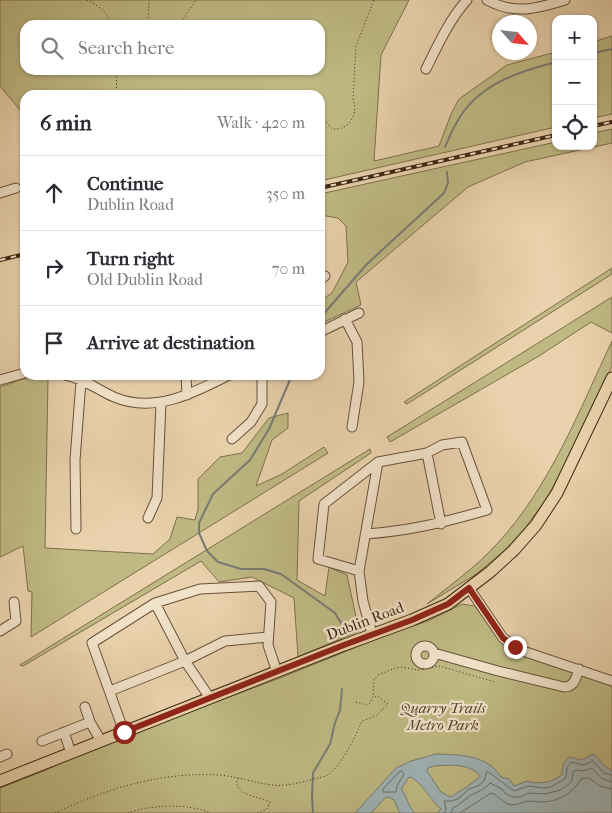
<!DOCTYPE html>
<html lang="en">
<head>
<meta charset="utf-8">
<style>
	:root { --surface:#fff; --page:#f7f7f7; --text:#2b2b33; --muted:#7c7c81; --line:#e1e1e2 }
	body { margin:0; font-family:"IM FELL French Canon",serif; background:var(--page); color:var(--text) }
	.controls { position:absolute; right:15px; top:15px; display:grid; overflow:hidden; border-radius:10px; box-shadow:0 1px 4px #0004 }
	.controls button { width:45px; height:45px; display:grid; place-items:center; padding:0; border:0; border-bottom:1px solid var(--line); background:var(--surface); color:var(--text); font:25px sans-serif }
	.compass { position:absolute; left:492px; top:15px; width:45px; height:45px; border-radius:50%; background:var(--surface); box-shadow:0 1px 4px #0004; rotate:117deg }
	.stop { position:absolute; width:15px; height:15px; margin:-11px; border:4px solid #8f2418; border-radius:50%; background:#fff }
	.stop.end { background:#8f2418; border-color:#fff; box-shadow:0 1px 5px #0008 }
	.list { margin:0; padding:0; list-style:none }
	h2 { display:flex; justify-content:space-between; align-items:center; height:65px; margin:0; padding:0 20px; font-size:21px }
	h2 small { font-size:16px; font-weight:400; color:var(--muted) }
	.list li { display:grid; grid-template-columns:32px 1fr auto; gap:15px; align-items:center; box-sizing:border-box; height:75px; padding:0 20px; border-top:1px solid var(--line) }
	.list b { display:block; font-size:19px; white-space:nowrap }
	.list p { margin:0; font-size:16px; white-space:nowrap; color:var(--muted) }
	.list em { font-size:16px; font-style:normal; color:var(--muted) }
	.icon { flex:none; width:28px; height:28px; fill:none; stroke:currentColor; stroke-width:2; stroke-linecap:round; stroke-linejoin:round }
	.map { position:relative; flex:none; width:612px; height:813px; overflow:hidden }
	.search { position:absolute; background:var(--surface); box-shadow:0 1px 4px #0004; left:20px; top:20px; width:305px; height:55px; display:flex; align-items:center; gap:12px; box-sizing:border-box; padding:0 18px; border-radius:15px; color:var(--muted); font-size:19px }
	.panel { position:absolute; background:var(--surface); box-shadow:0 1px 4px #0004; left:20px; top:90px; width:305px; height:290px; border-radius:15px }
	.map>svg:first-child { display:block }
	.green { fill:#bfba84; stroke:#7e704b; fill-rule:evenodd }
	.water { fill:#9fb4b7; stroke:#787c75; fill-rule:evenodd }
	.lines { fill:none; stroke-linecap:round; stroke-linejoin:round }
	.shore { stroke:#6e6e64; stroke-width:1 }
	.stream { stroke:#787c75; stroke-width:2 }
	.minor-casing { stroke:#685239; stroke-width:11 }
	.major-casing { stroke:#3d2712; stroke-width:13 }
	.path { stroke:#3d2712; stroke-width:1; stroke-dasharray:1 2.5; stroke-linecap:butt }
	.minor { stroke:#f1e2ca; stroke-width:9 }
	.major { stroke:#e9d2ad; stroke-width:11 }
	.rail-casing { stroke:#3d2712; stroke-width:4 }
	.rail { stroke:#f1e2ca; stroke-width:2; stroke-dasharray:5.5; stroke-linecap:butt }
	.route { stroke:#8f2418; stroke-width:6 }
	.labels { text-anchor:middle; stroke-width:4.5; stroke-linejoin:round; paint-order:stroke }
	.street-label { font-size:15px; fill:#3d2712; stroke:#f1e2ca }
	.park-label { font-size:15px; font-style:italic; fill:#574429; stroke:#f1e2ca }
</style>
</head>
<body>
<div class="map">
<svg width="612" height="813" viewBox="0 0 612 813">
	<rect width="100%" height="100%" fill="#e9d2ad"/>
	<filter id="stains"><feTurbulence type="fractalNoise" baseFrequency=".004" numOctaves="4"/><feColorMatrix values="0 0 0 0 .2 0 0 0 0 .09 0 0 0 0 .02 0 0 0 .5 -.17"/></filter>
	<radialGradient id="worn" r=".72"><stop offset=".6" stop-color="#630" stop-opacity="0"/><stop offset="1" stop-color="#630" stop-opacity=".3"/></radialGradient>
	<path class="green" d="M0,0H409L381,55L374,161L439,146L451,114L459,99L507,65L556,52V127L320,181V95H25V116L0,86ZM25,25H320V70H25Z
		M612,36V114L593,118V42Z
		M612,129V143L525,162L468,187L356,282L361,305L320,324V301L332,293L348,262L346,226L338,218L320,215V194L556,142V146H593V133Z
		M612,268V274L407,404L404,402Z
		M612,297V333L591,322L539,356L390,442L387,437Z
		M612,341V366L562,472L544,502L525,528L504,551L475,575L427,604C450,585 476,567 496,545C550,487 579,411 612,341Z
		M26,378H48L45,548L153,554L170,539L177,517L195,520L198,509V479L220,457L242,453L269,418L288,413V428L272,440L256,486L282,474L324,447L328,453L31,637L32,592L28,591L23,546L0,557V387Z
		M370,449L371,453L299,501L297,580L325,596L329,567L347,575L359,631L298,657L294,598L252,577L219,582L201,561L23,666L20,665Z
		M462,604L475,606L501,640L518,652L612,686V813H0V788L46,770L124,732L173,718L280,678L394,632L428,621Z"/>
	<path class="water" d="M436,754C459,755 487,754 501,777L509,779L514,786L527,781L535,783L549,782L562,775C562,767 563,761 570,757L582,760L593,754C600,759 604,767 612,771V813H437L441,809C431,801 420,779 409,777L401,789C407,796 408,807 415,813H400L394,800L389,797L385,798L371,813H355L396,768L411,761ZM434,766C449,765 470,763 480,776C479,779 455,795 450,797L441,792L427,771L428,768Z"/>
	<g class="lines">
		<path class="shore" d="M402,771L404,774L397,786L396,792H383V789L398,773Z
			M444,813L446,809L444,801H451L458,799L469,789L478,786L484,781L487,771L514,791L528,786L543,788L551,787L566,778L567,768L571,762L583,765L593,761L604,773L612,775
			M451,813L453,808C461,804 466,798 473,794C480,791 485,789 490,783L502,789L506,794L512,797H520L528,793L545,794L560,790L568,785L572,780L573,772L575,770L583,771L592,768L601,778L612,782
			M460,813L491,793C498,795 501,801 508,804C517,807 522,801 530,801C534,801 538,802 542,802C558,802 573,793 581,779L589,778L600,786L612,789"/>
		<path class="stream" d="M593,53L612,49
			M445,147C449,138 452,130 457,122C477,85 517,72 556,62
			M320,318L367,264L444,193L448,183L447,172
			M292,375L269,429L250,460L213,494L199,523V533L207,551L218,562L241,569H264L281,574L335,613L344,628L345,633
			M313,813L312,796L313,773L330,744L335,723L340,710L342,689"/>
		<g class="minor-casing">
			<path id="minor" d="M487,0C515,15 536,9 565,0
				M426,69C438,45 449,20 467,0
				M0,193L16,188
				M320,280L325,276
				M345,319L357,342L359,382L352,427
				M320,332L359,313
				M65,375C83,378 98,390 114,397C154,414 194,393 229,375
				M186,375L187,395
				M0,380L25,373
				M232,439L251,422L262,404V379L260,375
				M427,453L441,524
				M148,518L157,498L161,402
				M76,529L75,460L81,381
				M366,534C409,531 446,522 487,510L462,442L442,445L427,453L378,462L359,571L363,601L372,634
				M359,571L318,559L324,504L378,462
				M469,588L503,638L520,650L612,681
				M155,603L185,661L210,698
				M0,631L16,621L14,602
				M416 655a9 9 0 1 1 18 0a9 9 0 1 1-18 0Z
				M434,653L498,671L564,687C575,687 576,677 579,669
				M110,691L185,661L225,641L268,637
				M85,707L90,722L101,741
				M64,732L71,753
				M124,732L92,643L155,603L200,589L259,586L271,602L268,645L277,672
				M42,741L90,722
				M0,757L7,754"/>
		</g>
		<g class="major-casing">
			<path id="major" d="M0,781L344,645L412,620L448,604L490,572L514,550L536,525L557,493L612,378"/>
		</g>
		<path class="path" d="M87,0C99,6 107,12 112,25
			M148,25L149,0
			M179,25L196,0
			M116,95L117,70
			M320,114L332,129C349,131 359,114 353,100L356,46L374,0
			M423,670L424,664
			M356,702L367,705L370,703L373,697L374,679L378,675L395,668L402,667L418,670L439,666L495,682
			M238,778L236,783C241,797 258,796 270,802L267,809L257,813
			M55,813C106,789 159,772 217,775C237,776 254,783 273,785C290,787 309,780 326,776C339,770 356,736 362,721L376,716L388,704L377,696L373,697
			M128,813C148,805 190,803 210,813"/>
		<use href="#minor" class="minor"/>
		<use href="#major" class="major"/>
		<g class="rail-casing">
			<path id="rail" d="M593,126L612,122
				M320,188L556,135
				M0,260L25,254"/>
		</g>
		<use href="#rail" class="rail"/>
	</g>
	<g class="lines">
		<path class="route" d="M124,732L344,645L412,620L448,604L469,588L503,638L515,647"/>
	</g>
	<g class="labels">
		<g class="street-label">
			<text transform="translate(365 621) rotate(-21)" y="5">Dublin Road</text>
		</g>
		<g class="park-label">
			<text x="443" y="713">Quarry Trails<tspan x="443" dy="17">Metro Park</tspan></text>
		</g>
	</g>
	<rect width="100%" height="100%" filter="url(#stains)"/>
	<rect width="100%" height="100%" fill="url(#worn)"/>
</svg>
<div class="controls">
<button>+</button>
<button>−</button>
<button><svg class="icon" aria-label="locate" viewBox="0 0 24 24"><circle cx="12" cy="12" r="6"/><path d="M12 2v4M12 18v4M2 12h4M18 12h4"/></svg></button>
</div>
<svg class="compass" viewBox="-18 -18 36 36"><path d="M0-13l5 13h-10z" fill="#e53935"/><path d="M0 13l5-13h-10z" fill="#7c7c81"/></svg>
<div class="stop" style="left:124px;top:732px"></div>
<div class="stop end" style="left:515px;top:647px"></div>
<div class="search"><svg class="icon" aria-label="search" viewBox="0 0 24 24"><circle cx="10" cy="10" r="6"/><path d="M15 15l6 6"/></svg>Search here</div>
<section class="panel">
<h2>6 min<small>Walk · 420 m</small></h2>
<ul class="list">
<li><svg class="icon" aria-label="ahead" viewBox="0 0 24 24"><path d="M12 20V5M6 11l6-6 6 6"/></svg><div><b>Continue</b><p>Dublin Road</p></div><em>350 m</em></li>
<li><svg class="icon" aria-label="right" viewBox="0 0 24 24"><path d="M7 20v-9h11M14 6l5 5-5 5"/></svg><div><b>Turn right</b><p>Old Dublin Road</p></div><em>70 m</em></li>
<li><svg class="icon" aria-label="arrive" viewBox="0 0 24 24"><path d="M6 21V4h12l-3 4 3 4H6"/></svg><div><b>Arrive at destination</b></div></li>
</ul>
</section>
</div>
</body>
</html>
